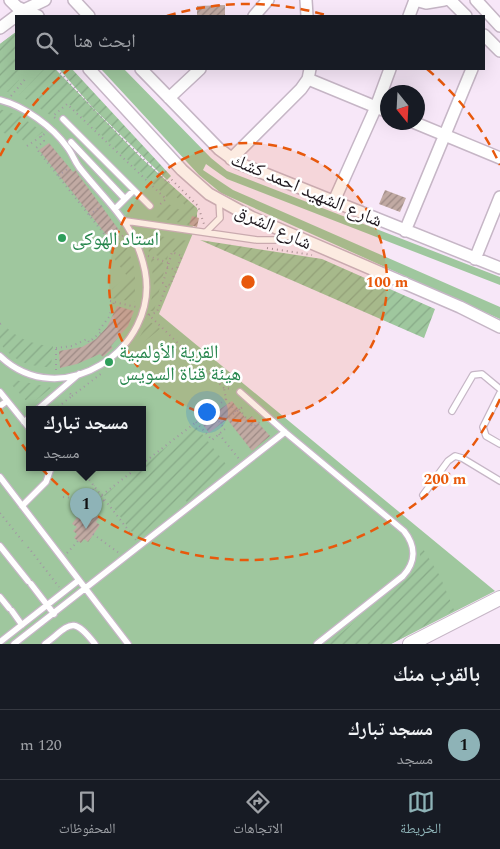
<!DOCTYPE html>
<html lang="ar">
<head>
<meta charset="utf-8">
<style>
	:root { --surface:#171b24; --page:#242831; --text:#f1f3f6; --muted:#9ea1a6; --line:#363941; --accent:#8eb3b7 }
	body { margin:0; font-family:Spectral,"Noto Naskh Arabic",serif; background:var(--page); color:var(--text); direction:rtl }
	.compass { position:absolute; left:380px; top:85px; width:45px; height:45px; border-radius:50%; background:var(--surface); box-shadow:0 5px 20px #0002; rotate:162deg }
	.you { position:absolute; left:206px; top:411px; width:18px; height:18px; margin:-12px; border:4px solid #fff; border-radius:50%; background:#1a73e8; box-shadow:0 0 0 8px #1a73e833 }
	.badge { display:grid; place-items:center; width:32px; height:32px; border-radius:50%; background:var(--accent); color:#111; font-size:16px; font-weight:700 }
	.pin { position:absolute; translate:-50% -41px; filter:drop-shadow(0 1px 2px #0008) }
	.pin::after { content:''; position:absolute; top:26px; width:18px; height:15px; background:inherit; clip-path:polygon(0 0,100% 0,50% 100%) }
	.popup { position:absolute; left:26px; top:406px; width:120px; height:65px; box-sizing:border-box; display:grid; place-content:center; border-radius:0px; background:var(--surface); filter:drop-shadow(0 1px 4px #0005); font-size:16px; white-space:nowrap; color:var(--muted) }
	.popup b { font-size:19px; color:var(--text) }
	.popup::after { content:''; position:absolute; left:50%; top:100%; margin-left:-10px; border:10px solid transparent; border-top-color:var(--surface) }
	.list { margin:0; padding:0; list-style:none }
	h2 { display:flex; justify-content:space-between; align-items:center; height:65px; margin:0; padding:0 20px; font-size:21px }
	h2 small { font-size:16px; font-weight:400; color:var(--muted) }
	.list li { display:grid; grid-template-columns:32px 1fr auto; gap:15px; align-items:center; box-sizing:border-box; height:70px; padding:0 20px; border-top:1px solid var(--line) }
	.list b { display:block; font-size:19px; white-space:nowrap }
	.list p { margin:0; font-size:16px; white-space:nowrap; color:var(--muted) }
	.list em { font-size:16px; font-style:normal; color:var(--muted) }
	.icon { flex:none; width:28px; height:28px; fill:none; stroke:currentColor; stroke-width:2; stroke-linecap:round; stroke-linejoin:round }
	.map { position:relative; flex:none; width:500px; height:644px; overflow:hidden; direction:ltr }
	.search { position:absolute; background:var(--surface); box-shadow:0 5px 20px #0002; left:15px; right:15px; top:15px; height:55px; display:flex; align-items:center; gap:12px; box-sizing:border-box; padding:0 18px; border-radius:0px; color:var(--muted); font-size:19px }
	.sheet { height:135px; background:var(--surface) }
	nav { display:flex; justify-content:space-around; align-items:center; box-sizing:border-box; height:70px; border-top:1px solid var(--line); background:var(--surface); font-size:14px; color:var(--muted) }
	nav a { display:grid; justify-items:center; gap:2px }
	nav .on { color:var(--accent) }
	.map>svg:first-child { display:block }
	.grass { fill:#9fc79e; fill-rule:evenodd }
	.garden { fill:url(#garden-furrows) }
	.building { fill:url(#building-hatch) }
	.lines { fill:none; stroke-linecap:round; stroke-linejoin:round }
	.service-casing { stroke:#c6b6c6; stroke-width:8 }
	.minor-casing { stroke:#c6b6c6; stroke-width:14 }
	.tertiary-casing { stroke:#c6b6c6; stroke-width:16 }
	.path { stroke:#a296a3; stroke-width:2; stroke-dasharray:1 4; stroke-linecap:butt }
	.service { stroke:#fff; stroke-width:5.5 }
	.minor { stroke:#fff; stroke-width:11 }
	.tertiary { stroke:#fff; stroke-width:14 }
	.ring { fill:none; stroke:#e8590c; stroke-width:2.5; stroke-dasharray:9 6 }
	.leisure-dot { fill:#2e9e5b; stroke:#fff; stroke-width:2 }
	.labels { text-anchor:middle; stroke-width:5; stroke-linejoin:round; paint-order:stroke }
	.street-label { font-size:19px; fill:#1e181e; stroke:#fff }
	.leisure-label { font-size:19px; fill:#27864d; stroke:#fff; text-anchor:start }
	.centre { fill:#e8590c; stroke:#fff; stroke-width:2.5 }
	.ring-label { font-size:15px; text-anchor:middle; font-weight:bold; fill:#e8590c; stroke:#fff; stroke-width:5; stroke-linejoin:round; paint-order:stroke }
</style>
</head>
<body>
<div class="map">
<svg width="500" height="644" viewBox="0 0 500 644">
	<defs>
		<pattern id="garden-furrows" width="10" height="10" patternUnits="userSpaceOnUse" patternTransform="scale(1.25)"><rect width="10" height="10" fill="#9fc79e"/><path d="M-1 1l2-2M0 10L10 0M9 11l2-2" fill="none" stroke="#8a8"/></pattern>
		<pattern id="building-hatch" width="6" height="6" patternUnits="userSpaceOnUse" patternTransform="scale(1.25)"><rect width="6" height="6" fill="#c1aaa3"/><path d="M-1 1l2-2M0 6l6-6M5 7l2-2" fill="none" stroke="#9c8984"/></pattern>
	</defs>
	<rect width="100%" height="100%" fill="#f7e7f8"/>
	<path class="grass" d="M16,32V69H55L141,158L198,210L191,232L193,233L159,314L495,591L391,644H0V44ZM30,410H142V468H30Z
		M101,69H124L211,158L227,171L500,277V285L227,179L206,164L203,170L233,190L500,307V319L221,193L199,175Z"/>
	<path class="garden" d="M16,32V69H25L17,77L19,80L8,92L0,90V44Z
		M44,69H55L141,158L197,208V218L192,216L189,225L151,216L165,202L180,210L184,208V204L174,195L170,200L67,102L50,115L19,95Z
		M59,69H72L171,176L167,180L94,109Z
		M0,109L20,116L43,132L26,144L14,130L8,135L0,131Z
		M147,234H148L188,241L182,255L169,250L167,260L149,252L144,238Z
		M125,240L135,270V302L111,298L112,289L127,276L107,249Z
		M200,240L322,259L435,309L424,338Z
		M151,258L166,264L154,311H149L154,287Z
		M149,321L160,329L130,353Z
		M4,325C18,339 33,345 53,346L51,367C29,367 13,361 0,343V328Z
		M15,380L49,387L51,388L30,405L11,384Z
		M195,425L229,468L187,502L185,500L179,504L180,506L138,540L104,495Z
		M420,544L440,576L454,610L391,644H328L414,572L420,562Z"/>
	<path class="building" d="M225,5V16H197V6Z
		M49,143L73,172L76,170L77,173L119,230L108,237L89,213L39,150Z
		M385,190L406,198L400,212L379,204Z
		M192,216L199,218L197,227L189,225Z
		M117,306L134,311L128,326L111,346L113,348L103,357L100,354L77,364L60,368L59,351L82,347L96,339L107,327Z
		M232,401L247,420L252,416L270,436L252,451L227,419L209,433L201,422Z
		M92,513L99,518L96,522L100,525L88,542L84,539L81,543L74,538L77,534L73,531L77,527L72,524L77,517L81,520L85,515L89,517Z"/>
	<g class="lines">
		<g class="service-casing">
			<path id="service" d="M0,100C24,106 53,127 67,147C72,153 74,160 79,167C107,203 135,222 145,271C160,350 60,414 0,356
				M63,119L150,206
				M71,142L125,199
				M116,208L134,190
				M126,221L257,240H275L291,235
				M207,231L220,218L219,200
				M0,392L30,429
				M240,392L285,432L404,531C416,546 416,562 403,576L317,644
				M500,393L483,427L486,436L500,444
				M0,406L7,401
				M37,410L79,374
				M452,411L473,375L482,374L500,389
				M24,422L30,417
				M0,477L128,644
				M423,495L448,461L455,456L462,458L500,481
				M22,506L46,482L51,468
				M0,546L28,581
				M31,584L54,614
				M0,597L9,608
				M12,611L22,625
				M0,642L79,580
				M14,644L285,432
				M45,644C71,624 72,615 95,644"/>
		</g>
		<g class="minor-casing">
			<path id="minor" d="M10,0L17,7L38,16
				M74,0L89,16
				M306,0L307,16
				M415,0L426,3L444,0
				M450,0L466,16
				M476,0L500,26
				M254,16L268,0
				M409,16L415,0
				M0,28L24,10L45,0
				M484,35L500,51
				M89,69L182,170L209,194L251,217L460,307L500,327
				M141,69L219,149L238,163L500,268
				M308,79L388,112
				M169,98L200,69
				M413,122L500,158
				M231,159L301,89L308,79L310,69
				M334,201L376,107L390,69
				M405,231L472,69
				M475,259L500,197"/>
		</g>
		<g class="tertiary-casing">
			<path id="tertiary" d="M410,644L500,598"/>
		</g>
		<path class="path" d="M57,69L93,109L168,183L171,179L198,206L204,224
			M11,96L26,78
			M55,118L53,116L67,104L166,199L158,206
			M41,136L44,141L36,148L112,244
			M27,146L46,133
			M58,176L70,167
			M89,215L103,205
			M106,248L124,235
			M267,248L312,255
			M148,256L169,263
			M167,267L176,270
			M110,301L136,307
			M148,314L224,388L233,389
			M149,315L157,312L167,284L170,285L182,256L172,252L163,283L167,284
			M0,324L3,322
			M56,348L72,346L87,339L89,342L101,332L99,330L109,317L114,302
			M56,370V346
			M72,396L102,373
			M226,399L236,412
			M239,409L253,427L261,421
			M54,410L72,396L69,392
			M196,422L212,440L225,429L210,411
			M221,423L244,406
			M219,434L239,459
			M142,464L226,399L224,388
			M80,468L136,540
			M102,495L137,468
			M63,497L107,501
			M91,500L94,485
			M0,513L24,543
			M93,534L119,553
			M28,547L59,587
			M67,553L78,541"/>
		<use href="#service" class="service"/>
		<use href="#minor" class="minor"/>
		<use href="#tertiary" class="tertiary"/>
	</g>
	<circle cx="248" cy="282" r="139" fill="#e8590c" fill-opacity=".12"/>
	<g class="ring">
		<circle cx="248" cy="282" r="139"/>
		<path d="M500 399A278 278 0 0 1 0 408M0 156A278 278 0 0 1 69 69M167 16A278 278 0 0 1 329 16M427 69A278 278 0 0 1 500 165"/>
	</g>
	<g class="leisure-dot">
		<circle cx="62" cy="238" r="5"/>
		<circle cx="109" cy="362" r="5"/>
	</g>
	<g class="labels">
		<g class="street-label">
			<text transform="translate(307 189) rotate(23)" y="7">شارع الشهيد احمد كشك</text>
			<text transform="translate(274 226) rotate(25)" y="7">شارع الشرق</text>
		</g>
		<g class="leisure-label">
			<text x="72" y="245">استاد الهوكى</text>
			<text x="119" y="358">القرية الأولمبية<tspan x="119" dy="22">هيئة قناة السويس</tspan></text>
		</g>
	</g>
	<circle cx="248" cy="282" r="8" class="centre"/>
	<g class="ring-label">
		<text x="387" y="287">100 m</text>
		<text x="445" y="484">200 m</text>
	</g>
</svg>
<svg class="compass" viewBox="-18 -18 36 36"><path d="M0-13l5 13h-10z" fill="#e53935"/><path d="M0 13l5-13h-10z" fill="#9ea1a6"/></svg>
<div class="you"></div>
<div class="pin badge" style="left:86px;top:529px">1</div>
<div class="popup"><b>مسجد تبارك</b>مسجد</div>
<div class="search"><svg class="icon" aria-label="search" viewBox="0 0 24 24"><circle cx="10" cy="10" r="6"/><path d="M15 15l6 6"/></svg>ابحث هنا</div>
</div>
<section class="sheet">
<h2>بالقرب منك<small></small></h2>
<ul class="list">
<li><span class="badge">1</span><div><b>مسجد تبارك</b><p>مسجد</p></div><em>120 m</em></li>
</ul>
</section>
<nav>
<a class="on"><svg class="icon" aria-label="map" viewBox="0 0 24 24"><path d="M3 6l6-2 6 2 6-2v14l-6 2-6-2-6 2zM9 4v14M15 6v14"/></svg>الخريطة</a>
<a><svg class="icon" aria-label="directions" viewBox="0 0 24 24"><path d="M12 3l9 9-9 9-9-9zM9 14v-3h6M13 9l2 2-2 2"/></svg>الاتجاهات</a>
<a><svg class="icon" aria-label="saved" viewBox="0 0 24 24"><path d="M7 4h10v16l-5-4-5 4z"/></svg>المحفوظات</a>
</nav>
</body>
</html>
